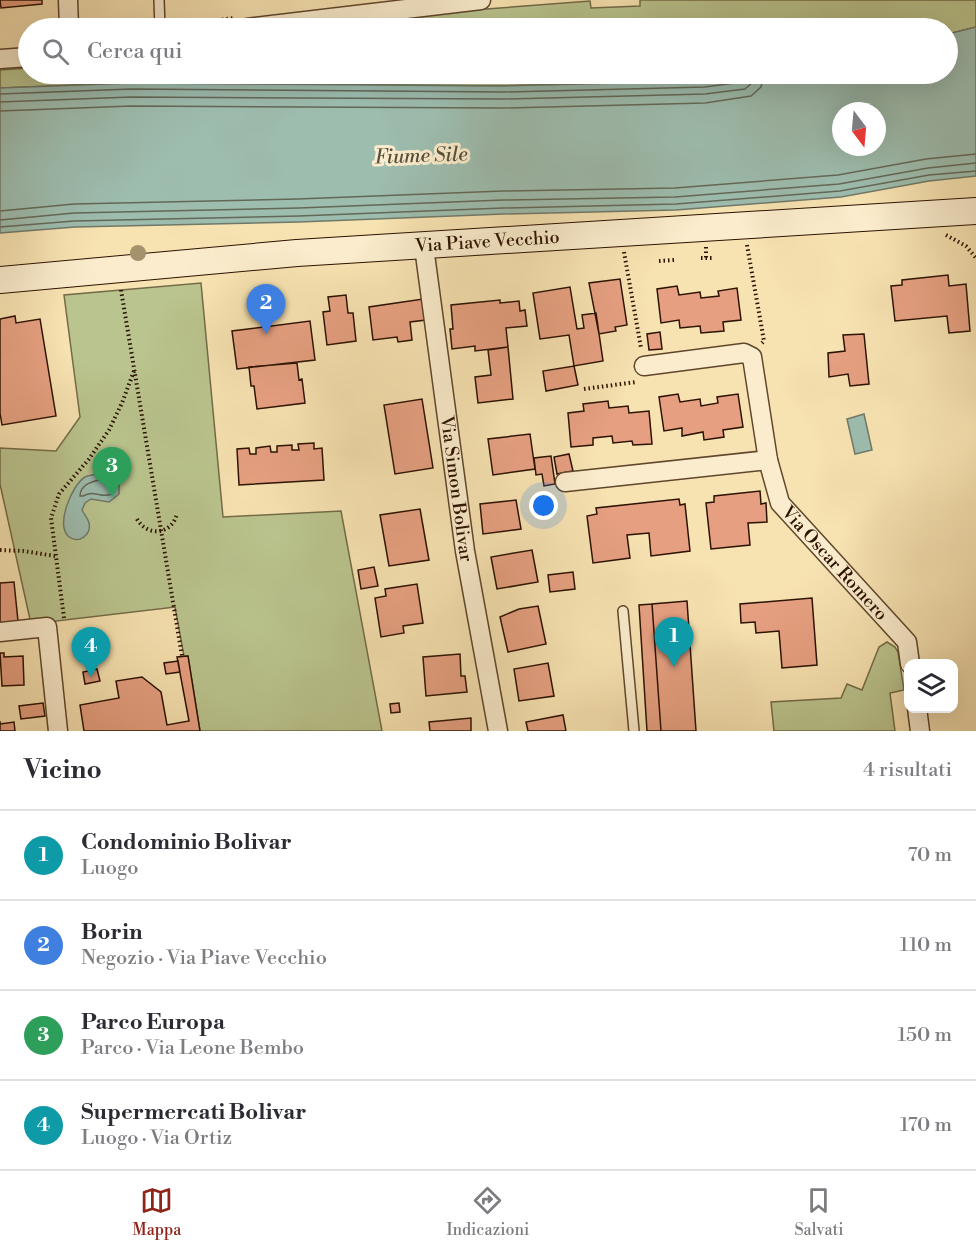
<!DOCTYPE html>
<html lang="it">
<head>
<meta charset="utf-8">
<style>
	:root { --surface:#fff; --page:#f2f2f3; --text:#2b2b33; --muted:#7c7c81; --line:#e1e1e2; --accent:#8f2418 }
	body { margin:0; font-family:"Libre Bodoni",serif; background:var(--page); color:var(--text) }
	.controls { position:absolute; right:18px; bottom:18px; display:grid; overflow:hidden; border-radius:12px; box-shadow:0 6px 24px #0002 }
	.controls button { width:54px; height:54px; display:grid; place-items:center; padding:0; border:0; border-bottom:2px solid var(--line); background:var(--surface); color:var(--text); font:30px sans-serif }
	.compass { position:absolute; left:832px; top:102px; width:54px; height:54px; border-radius:50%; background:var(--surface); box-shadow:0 6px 24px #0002; rotate:164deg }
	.you { position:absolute; left:544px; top:506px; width:21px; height:21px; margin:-15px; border:4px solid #fff; border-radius:50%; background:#1a73e8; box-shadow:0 0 0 9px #1a73e833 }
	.badge { display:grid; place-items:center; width:39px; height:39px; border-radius:50%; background:var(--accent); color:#fff; font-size:20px; font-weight:700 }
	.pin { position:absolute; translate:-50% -50px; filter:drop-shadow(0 2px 3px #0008) }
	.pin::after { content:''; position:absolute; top:32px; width:21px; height:18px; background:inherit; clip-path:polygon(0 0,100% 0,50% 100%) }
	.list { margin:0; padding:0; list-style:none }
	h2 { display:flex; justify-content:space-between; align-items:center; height:78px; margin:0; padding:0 24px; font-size:26px }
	h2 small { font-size:20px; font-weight:400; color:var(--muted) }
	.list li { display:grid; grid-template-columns:39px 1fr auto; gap:18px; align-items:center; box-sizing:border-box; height:90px; padding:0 24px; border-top:2px solid var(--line) }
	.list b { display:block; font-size:22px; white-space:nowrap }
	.list p { margin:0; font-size:20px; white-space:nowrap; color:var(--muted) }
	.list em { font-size:20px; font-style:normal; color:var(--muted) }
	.icon { flex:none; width:33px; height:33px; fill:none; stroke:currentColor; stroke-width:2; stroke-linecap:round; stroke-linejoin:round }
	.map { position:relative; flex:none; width:976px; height:731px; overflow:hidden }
	.search { position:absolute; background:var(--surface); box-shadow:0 6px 24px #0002; left:18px; right:18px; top:18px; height:66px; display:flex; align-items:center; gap:15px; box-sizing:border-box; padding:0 21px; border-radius:33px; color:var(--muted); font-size:22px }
	.sheet { height:438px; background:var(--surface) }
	nav { display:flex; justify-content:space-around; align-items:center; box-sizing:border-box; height:84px; border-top:2px solid var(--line); background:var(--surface); font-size:16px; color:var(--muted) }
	nav a { display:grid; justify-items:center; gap:3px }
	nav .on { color:var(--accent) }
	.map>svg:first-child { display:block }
	.green { fill:#bac48e; stroke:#736b47; stroke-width:1.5 }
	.water { fill:#9dbdaf; stroke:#707969; stroke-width:1.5; fill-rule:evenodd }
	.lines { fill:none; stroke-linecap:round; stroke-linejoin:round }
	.shore { stroke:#646858; stroke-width:1.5 }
	.building { fill:#e6a081; stroke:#2c1200; stroke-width:1.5 }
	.lane-casing { stroke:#5f462c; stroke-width:12 }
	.street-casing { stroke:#5f462c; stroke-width:21 }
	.secondary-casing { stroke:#2c1200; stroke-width:28 }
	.path { stroke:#2c1200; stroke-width:4; stroke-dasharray:1.5 3; stroke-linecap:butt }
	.lane { stroke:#faeccc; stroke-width:9 }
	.street { stroke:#faeccc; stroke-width:18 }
	.secondary { stroke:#faeccc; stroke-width:26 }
	.tree { fill:#a3926b }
	.labels { text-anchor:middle; stroke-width:6; stroke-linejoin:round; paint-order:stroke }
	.street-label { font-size:18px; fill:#2c1200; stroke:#faeccc }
	.water-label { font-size:20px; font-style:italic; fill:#544e3d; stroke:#faeccc }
</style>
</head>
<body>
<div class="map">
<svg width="976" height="731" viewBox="0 0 976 731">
	<rect width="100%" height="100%" fill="#f7e2b1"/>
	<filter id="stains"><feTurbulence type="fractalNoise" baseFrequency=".00333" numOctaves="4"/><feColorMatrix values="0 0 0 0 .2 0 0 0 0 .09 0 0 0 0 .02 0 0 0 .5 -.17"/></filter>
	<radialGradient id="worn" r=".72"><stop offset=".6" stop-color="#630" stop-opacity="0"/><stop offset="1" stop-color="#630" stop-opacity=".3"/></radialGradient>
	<path class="green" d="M640,0H976V27L948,34V28H360L362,23L473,10L590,1L591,8L640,6Z
		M28,68V74H266L257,84L130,83L0,88V70Z
		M290,74H764L705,81L502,86L281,84Z
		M201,283L223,517L341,511L382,731H200L188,656H184L175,607L31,624L0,484V448L56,451L80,417L64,295Z
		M887,642L895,647L898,652L904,690L890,693L895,731H774L771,702L841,698L847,684L862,690L879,647Z"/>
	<path class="water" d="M976,27V176L929,181L841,197L676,210L504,214L299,222L75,227L0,233V88L130,83L502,86L705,81L764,74H948V34ZM841,111H877V147H841Z
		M864,414L872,450L855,454L847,419Z
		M99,474L112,475L119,484V494L109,502L91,499L85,503L82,510C84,514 88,519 89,523C92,535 78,545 68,536C56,523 72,485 85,477C89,475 95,475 99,474Z"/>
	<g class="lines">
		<path class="shore" d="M0,94L131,89L503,92L705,87L742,82L746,79L747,74
			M0,102L131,97L503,99L705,94L745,89L753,82L755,74
			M0,111L131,106L503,108L705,103L751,96L761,87L764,74
			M0,211L74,204L298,199L503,191L675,188L838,175L926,159L976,154
			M0,220L74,213L299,208L503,200L675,197L839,184L928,168L976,163
			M0,227L74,221L299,216L503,208L676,204L840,191L929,175L976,171
			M99,480L110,482L113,486L111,494C101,499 95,489 83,496H80C80,485 91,482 99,480Z"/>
	</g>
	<path class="building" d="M0,0H42V4L1,8Z
		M948,275L949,286L966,284L970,331L949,333L947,316L895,321L891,286L902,285V280Z
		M620,279L627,325L615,327L616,331L599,334L589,283Z
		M677,286L679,295L700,292L701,298L719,296L718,291L737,288L741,320L723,322L724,331L701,333L700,326L680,328L679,320L661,323L657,289Z
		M570,287L577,329L584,328L582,315L596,313L603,361L574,366L569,335L540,339L533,293Z
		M346,295L348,313H353L356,341L327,345L323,312L330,311L328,297Z
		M423,299L426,320L410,322L412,340L398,342L397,337L373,340L369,307Z
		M500,300V303L519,301L520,311L525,310L527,326L506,328L508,347L475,351V346L452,349L450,329H453L451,305Z
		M15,316L16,323L40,319L56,416L2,425L0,413V319Z
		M310,321L315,360L237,369L232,331Z
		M660,332L662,349L649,350L647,334Z
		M864,334L869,384L850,386L848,374L829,377L828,353L845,351L843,335Z
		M508,347L513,399L478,403L475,377L491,375L488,350Z
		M297,363L299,380L302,379L305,403L257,409L254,386H251L249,367Z
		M574,366L578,385L546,391L543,371Z
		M678,394L680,402L700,399L701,406L718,403L717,397L738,394L743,427L723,430L724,437L704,440L703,432L682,436V428L664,431L659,397Z
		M422,399L433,468L395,474L384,405Z
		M608,401L609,408L628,406L629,413L649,411L652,444L633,445L632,441L613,443L612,436L593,438V445L571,447L568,413L584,411L583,404Z
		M530,434L535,469L493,475L488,439Z
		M314,443V449L322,448L324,480L239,485L237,449L249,448L250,454H256V448L270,446L271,452H277V446L292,445V450H299L298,444Z
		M569,454L573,471L557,474L554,457Z
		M551,456L555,484L544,486L542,474L536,475L534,458Z
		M760,491L761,504L766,503L767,522L748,523L750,545L711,549L706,503L714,502V496Z
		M679,499L680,505L685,504L690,551L651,556L649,533L627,535L630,558L593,563L587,516L597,514L596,508Z
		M516,500L521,529L483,534L480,504Z
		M420,509L429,560L389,566L380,515Z
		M532,550L538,582L497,589L491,557Z
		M374,567L378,586L361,589L358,570Z
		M573,572L575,589L550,592L548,575Z
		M14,582L18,621L0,623V583Z
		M417,584L423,623L403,626L404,633L381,637L375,598L386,596L385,589Z
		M812,598L817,665L782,668L779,631L756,633L755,622L741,623L740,604Z
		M687,601L696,731H661L652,604Z
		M652,604L661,731H647L639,605Z
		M538,606L546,644L508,652L500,617L519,609Z
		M0,653H4V657L23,656L24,685L2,686Z
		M460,654L461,676H465L467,692L426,696L423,657Z
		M188,656L200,731H84L80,705L119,698L116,681L142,677L161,692L167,725L189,721L177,657Z
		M178,661L180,672L166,674L164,663Z
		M548,663L554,696L519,701L514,669Z
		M97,669L100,681L85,684L83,672Z
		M43,703L45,716L21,719L19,706Z
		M399,703L400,712L391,713L390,704Z
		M563,715L566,731H528L526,722Z
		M471,718V731H430L429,722Z
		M0,721V724L14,722L15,731H0Z"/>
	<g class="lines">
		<g class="lane-casing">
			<path id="lane" d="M159,0L160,28
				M623,611L634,731"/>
		</g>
		<g class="street-casing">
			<g id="street">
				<path d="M68,0L69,28"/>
				<path d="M247,28L481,0"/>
				<path d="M0,59L28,57"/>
				<path id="s1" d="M424,247L465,551L498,731"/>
				<path id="s2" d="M644,366L744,353L752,357L768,460L780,503L907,642L910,664"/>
				<path d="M565,482L768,460"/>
				<path d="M0,632L47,627L58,731"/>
				<path d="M917,708L920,731"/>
			</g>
		</g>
		<g class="secondary-casing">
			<g id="secondary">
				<path id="s3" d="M0,280L297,253L976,211"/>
			</g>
		</g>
		<path class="path" d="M173,26L234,18
			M946,235L966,246L976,258
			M747,245L764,341L762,343
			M706,247V258
			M624,252L641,348
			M701,258H712
			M659,261L674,260
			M121,290L182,656
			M584,389L636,382
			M137,519C148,538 173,534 177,513
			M0,550L23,551L55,556
			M64,618L51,518L59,494L89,459L109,430L122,403L134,371"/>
		<use href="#lane" class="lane"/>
		<use href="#street" class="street"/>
		<use href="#secondary" class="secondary"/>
	</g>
	<circle class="tree" cx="138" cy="253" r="8"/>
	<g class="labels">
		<g class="street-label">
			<text dy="6" stroke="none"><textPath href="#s3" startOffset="489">Via Piave Vecchio</textPath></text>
			<text dy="6" stroke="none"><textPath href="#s1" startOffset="244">Via Simon Bolivar</textPath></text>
			<text dy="6" stroke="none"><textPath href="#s2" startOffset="340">Via Oscar Romero</textPath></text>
		</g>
		<g class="water-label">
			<text transform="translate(421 155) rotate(-2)" y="7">Fiume Sile</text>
		</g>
	</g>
	<rect width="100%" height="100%" filter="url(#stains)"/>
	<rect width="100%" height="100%" fill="url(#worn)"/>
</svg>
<div class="controls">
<button><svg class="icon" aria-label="layers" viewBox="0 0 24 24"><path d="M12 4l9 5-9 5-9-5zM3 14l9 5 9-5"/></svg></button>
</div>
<svg class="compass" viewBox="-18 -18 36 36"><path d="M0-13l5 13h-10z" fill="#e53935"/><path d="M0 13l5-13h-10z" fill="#7c7c81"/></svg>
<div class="you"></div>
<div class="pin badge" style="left:674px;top:667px;background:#0f9aa8">1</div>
<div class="pin badge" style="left:266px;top:334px;background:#3f7fe0">2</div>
<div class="pin badge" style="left:112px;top:497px;background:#2e9e5b">3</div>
<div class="pin badge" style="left:91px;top:677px;background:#0f9aa8">4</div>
<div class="search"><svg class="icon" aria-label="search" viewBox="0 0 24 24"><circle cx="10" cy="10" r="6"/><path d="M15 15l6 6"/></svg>Cerca qui</div>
</div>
<section class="sheet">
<h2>Vicino<small>4 risultati</small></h2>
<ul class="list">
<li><span class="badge" style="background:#0f9aa8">1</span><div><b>Condominio Bolivar</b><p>Luogo</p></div><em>70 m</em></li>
<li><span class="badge" style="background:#3f7fe0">2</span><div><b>Borin</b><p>Negozio · Via Piave Vecchio</p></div><em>110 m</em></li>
<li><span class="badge" style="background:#2e9e5b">3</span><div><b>Parco Europa</b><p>Parco · Via Leone Bembo</p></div><em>150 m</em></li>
<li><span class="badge" style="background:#0f9aa8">4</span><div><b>Supermercati Bolivar</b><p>Luogo · Via Ortiz</p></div><em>170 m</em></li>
</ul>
</section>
<nav>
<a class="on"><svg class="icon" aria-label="map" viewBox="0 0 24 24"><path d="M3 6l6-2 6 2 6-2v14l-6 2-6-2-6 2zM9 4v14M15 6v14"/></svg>Mappa</a>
<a><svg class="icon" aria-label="directions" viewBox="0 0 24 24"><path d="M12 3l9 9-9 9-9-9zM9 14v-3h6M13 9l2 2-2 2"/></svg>Indicazioni</a>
<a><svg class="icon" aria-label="saved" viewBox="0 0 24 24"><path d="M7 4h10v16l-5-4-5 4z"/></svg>Salvati</a>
</nav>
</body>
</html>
